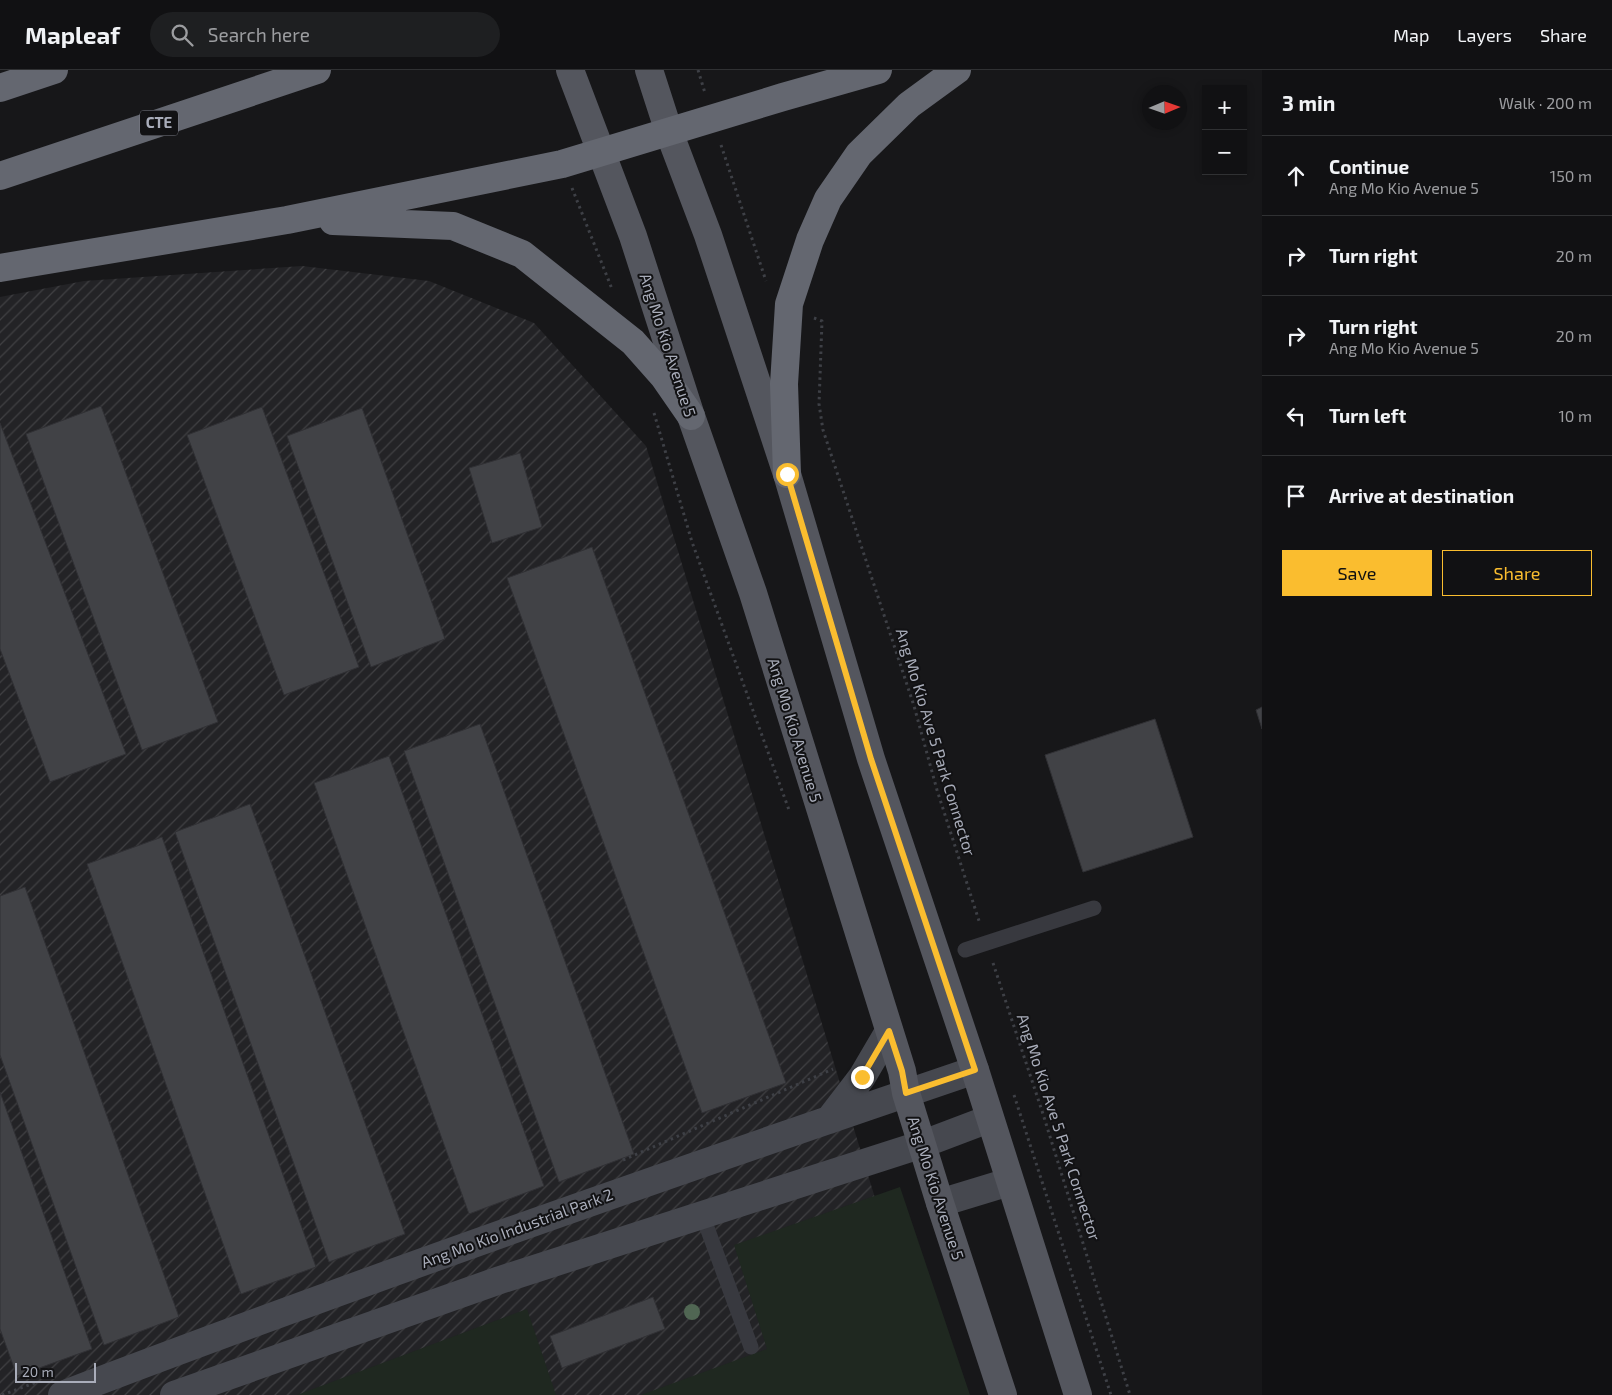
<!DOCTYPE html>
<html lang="en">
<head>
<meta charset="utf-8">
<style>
	:root { --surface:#111113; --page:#1e1f21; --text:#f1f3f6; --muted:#9c9da0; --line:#303133; --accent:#fabd2f }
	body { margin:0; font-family:"Exo 2",sans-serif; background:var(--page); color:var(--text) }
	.controls { position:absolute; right:15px; top:15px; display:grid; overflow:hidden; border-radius:0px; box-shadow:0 2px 8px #0003 }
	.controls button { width:45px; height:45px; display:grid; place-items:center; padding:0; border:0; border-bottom:1px solid var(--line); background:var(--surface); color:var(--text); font:25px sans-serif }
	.compass { position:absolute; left:1142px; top:15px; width:45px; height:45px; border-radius:50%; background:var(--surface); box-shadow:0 2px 8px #0003; rotate:88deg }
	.scale { position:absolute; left:15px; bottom:12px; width:81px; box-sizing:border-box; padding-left:5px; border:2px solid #a9adba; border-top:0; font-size:14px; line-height:18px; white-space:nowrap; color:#a9adba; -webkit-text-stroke:4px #121214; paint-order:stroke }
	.stop { position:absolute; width:15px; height:15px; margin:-11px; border:4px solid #fabd2f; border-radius:50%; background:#fff }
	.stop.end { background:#fabd2f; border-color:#fff; box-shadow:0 1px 5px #0008 }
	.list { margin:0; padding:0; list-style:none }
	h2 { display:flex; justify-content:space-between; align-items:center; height:65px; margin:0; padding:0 20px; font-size:21px }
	h2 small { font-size:16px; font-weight:400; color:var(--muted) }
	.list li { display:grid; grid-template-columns:32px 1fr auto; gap:15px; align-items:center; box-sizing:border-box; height:80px; padding:0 20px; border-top:1px solid var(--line) }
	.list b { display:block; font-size:19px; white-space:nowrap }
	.list p { margin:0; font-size:16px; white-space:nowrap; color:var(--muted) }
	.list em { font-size:16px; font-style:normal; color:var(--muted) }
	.actions { display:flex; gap:10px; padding:15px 20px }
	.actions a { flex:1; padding:11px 0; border:1px solid var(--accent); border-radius:0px; text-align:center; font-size:18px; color:var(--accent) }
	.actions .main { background:var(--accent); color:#111 }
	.icon { flex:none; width:28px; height:28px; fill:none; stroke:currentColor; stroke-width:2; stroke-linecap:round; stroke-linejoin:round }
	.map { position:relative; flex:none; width:1262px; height:1325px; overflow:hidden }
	header { display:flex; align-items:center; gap:30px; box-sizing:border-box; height:70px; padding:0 25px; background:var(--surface); border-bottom:1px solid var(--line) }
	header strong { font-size:24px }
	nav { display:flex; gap:28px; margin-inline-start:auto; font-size:18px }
	.search { width:350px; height:45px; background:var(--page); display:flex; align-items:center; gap:12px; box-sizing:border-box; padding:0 18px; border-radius:28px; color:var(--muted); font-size:19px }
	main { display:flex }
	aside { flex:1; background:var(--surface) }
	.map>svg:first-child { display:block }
	.industrial { fill:url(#industrial-furrows) }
	.green { fill:#1f2820 }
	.building { fill:#414246; stroke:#313135 }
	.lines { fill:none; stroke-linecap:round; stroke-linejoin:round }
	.path { stroke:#3e4046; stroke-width:3; stroke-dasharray:2.5 4; stroke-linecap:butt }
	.lane { stroke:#38393f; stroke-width:15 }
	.secondary { stroke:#46484f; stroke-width:28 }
	.primary { stroke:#54565e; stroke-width:28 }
	.highway { stroke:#646770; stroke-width:28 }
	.tree { fill:#506653 }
	.route { stroke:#fabd2f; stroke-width:6 }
	.labels { text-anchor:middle; stroke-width:4; stroke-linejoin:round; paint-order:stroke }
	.shield { fill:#121214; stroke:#7c7e88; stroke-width:1 }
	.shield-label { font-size:15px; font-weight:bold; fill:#a9adba }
	.street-label { font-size:16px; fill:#a9adba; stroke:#121214 }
</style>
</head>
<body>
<header>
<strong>Mapleaf</strong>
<div class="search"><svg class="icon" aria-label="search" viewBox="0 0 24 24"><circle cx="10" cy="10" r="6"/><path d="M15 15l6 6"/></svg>Search here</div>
<nav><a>Map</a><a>Layers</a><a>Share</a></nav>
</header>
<main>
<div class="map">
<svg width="1262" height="1325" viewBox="0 0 1262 1325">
	<defs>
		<pattern id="industrial-furrows" width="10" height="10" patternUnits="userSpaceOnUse" patternTransform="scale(1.25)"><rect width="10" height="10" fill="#232326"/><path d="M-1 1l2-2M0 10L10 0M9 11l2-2" fill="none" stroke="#404043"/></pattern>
	</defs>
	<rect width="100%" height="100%" fill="#171719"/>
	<path class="industrial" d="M302,196L429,211L534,253L646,376L935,1325H0V227L84,211Z"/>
	<path class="green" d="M900,1117L970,1325H641L767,1279L734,1175Z
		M527,1239L556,1325H297Z"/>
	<path class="building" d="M101,336L218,652L142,680L26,364Z
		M262,337L359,597L284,625L187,365Z
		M362,338L445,569L371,597L287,366Z
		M0,353L126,684L50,712L0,579Z
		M520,383L542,457L492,473L469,398Z
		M592,477L786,1013L702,1043L507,508Z
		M1262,637V659L1256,640Z
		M1155,649L1193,767L1083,802L1045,685Z
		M480,654L634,1084L559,1112L404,681Z
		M389,686L544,1116L469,1144L314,713Z
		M250,734L405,1164L329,1192L175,762Z
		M162,767L316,1197L241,1224L87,794Z
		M25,817L179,1247L104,1275L0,985V826Z
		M0,1022L92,1279L17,1306L0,1259Z
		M653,1227L665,1259L562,1298L550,1266Z"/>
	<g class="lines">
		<path class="path" d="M698,0L705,23
			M721,75L766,211
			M572,118L612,219
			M814,248L822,251L819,334L823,360L914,636L937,720L980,854
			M654,343L692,472L789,740
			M993,893L1043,1044L1130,1325
			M1014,1025L1111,1325
			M623,1090L833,999
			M2,1325L37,1312"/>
		<path class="lane" d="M965,880L1094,838
			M702,1144L751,1277"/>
		<path class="secondary" d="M829,1050L862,1007L889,961
			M940,1133L1009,1112
			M62,1325C364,1210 669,1104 975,1000
			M174,1325L500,1210L923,1074L989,1049"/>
		<path class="primary" d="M570,0L633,166L691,346L753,523L902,1001L906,1023L940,1133L1003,1325
			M649,0L669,62L708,165L787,404L871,689L975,1000L1078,1325"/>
		<path class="highway" d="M0,18L54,0
			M0,106L317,0
			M333,151L453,156L522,184L633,272L664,307L691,346
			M0,198L287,150L562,94L783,27L878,0
			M787,404L784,314L789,234L810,170L828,129L859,84L909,35L957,0"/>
	</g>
	<circle class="tree" cx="692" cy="1242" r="8"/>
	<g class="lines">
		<path class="route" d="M787,404L871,689L975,1000L906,1023L902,1001L889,961L862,1007"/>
	</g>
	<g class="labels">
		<rect class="shield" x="140" y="40.5" width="38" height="25" rx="4"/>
		<g class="shield-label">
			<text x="159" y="58">CTE</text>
		</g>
		<g class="street-label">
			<text transform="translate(668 275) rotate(72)" y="6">Ang Mo Kio Avenue 5</text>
			<text transform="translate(795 660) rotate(73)" y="6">Ang Mo Kio Avenue 5</text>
			<text transform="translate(936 672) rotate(73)" y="6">Ang Mo Kio Ave 5 Park Connector</text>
			<text transform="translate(1059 1057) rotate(72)" y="6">Ang Mo Kio Ave 5 Park Connector</text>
			<text transform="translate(936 1118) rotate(72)" y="6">Ang Mo Kio Avenue 5</text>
			<text transform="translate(517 1158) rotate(-20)" y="6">Ang Mo Kio Industrial Park 2</text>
		</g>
	</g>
</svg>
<div class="controls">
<button>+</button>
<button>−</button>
</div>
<svg class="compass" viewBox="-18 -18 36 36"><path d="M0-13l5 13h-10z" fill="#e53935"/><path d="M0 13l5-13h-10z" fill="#9c9da0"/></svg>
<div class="scale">20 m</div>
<div class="stop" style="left:787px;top:404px"></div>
<div class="stop end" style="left:862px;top:1007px"></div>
</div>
<aside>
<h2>3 min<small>Walk · 200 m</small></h2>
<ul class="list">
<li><svg class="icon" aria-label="ahead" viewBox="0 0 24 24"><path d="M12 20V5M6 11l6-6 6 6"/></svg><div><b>Continue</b><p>Ang Mo Kio Avenue 5</p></div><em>150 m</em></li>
<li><svg class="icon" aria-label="right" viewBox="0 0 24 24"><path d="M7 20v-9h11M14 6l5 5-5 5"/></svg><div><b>Turn right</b></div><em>20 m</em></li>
<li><svg class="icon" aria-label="right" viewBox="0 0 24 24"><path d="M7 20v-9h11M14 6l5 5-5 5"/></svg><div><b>Turn right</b><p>Ang Mo Kio Avenue 5</p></div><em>20 m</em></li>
<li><svg class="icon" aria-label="left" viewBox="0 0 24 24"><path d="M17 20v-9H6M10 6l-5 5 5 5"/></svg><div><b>Turn left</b></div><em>10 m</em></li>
<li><svg class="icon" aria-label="arrive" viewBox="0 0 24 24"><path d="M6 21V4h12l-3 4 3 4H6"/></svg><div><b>Arrive at destination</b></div></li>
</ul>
<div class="actions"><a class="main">Save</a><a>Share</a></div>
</aside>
</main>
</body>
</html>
